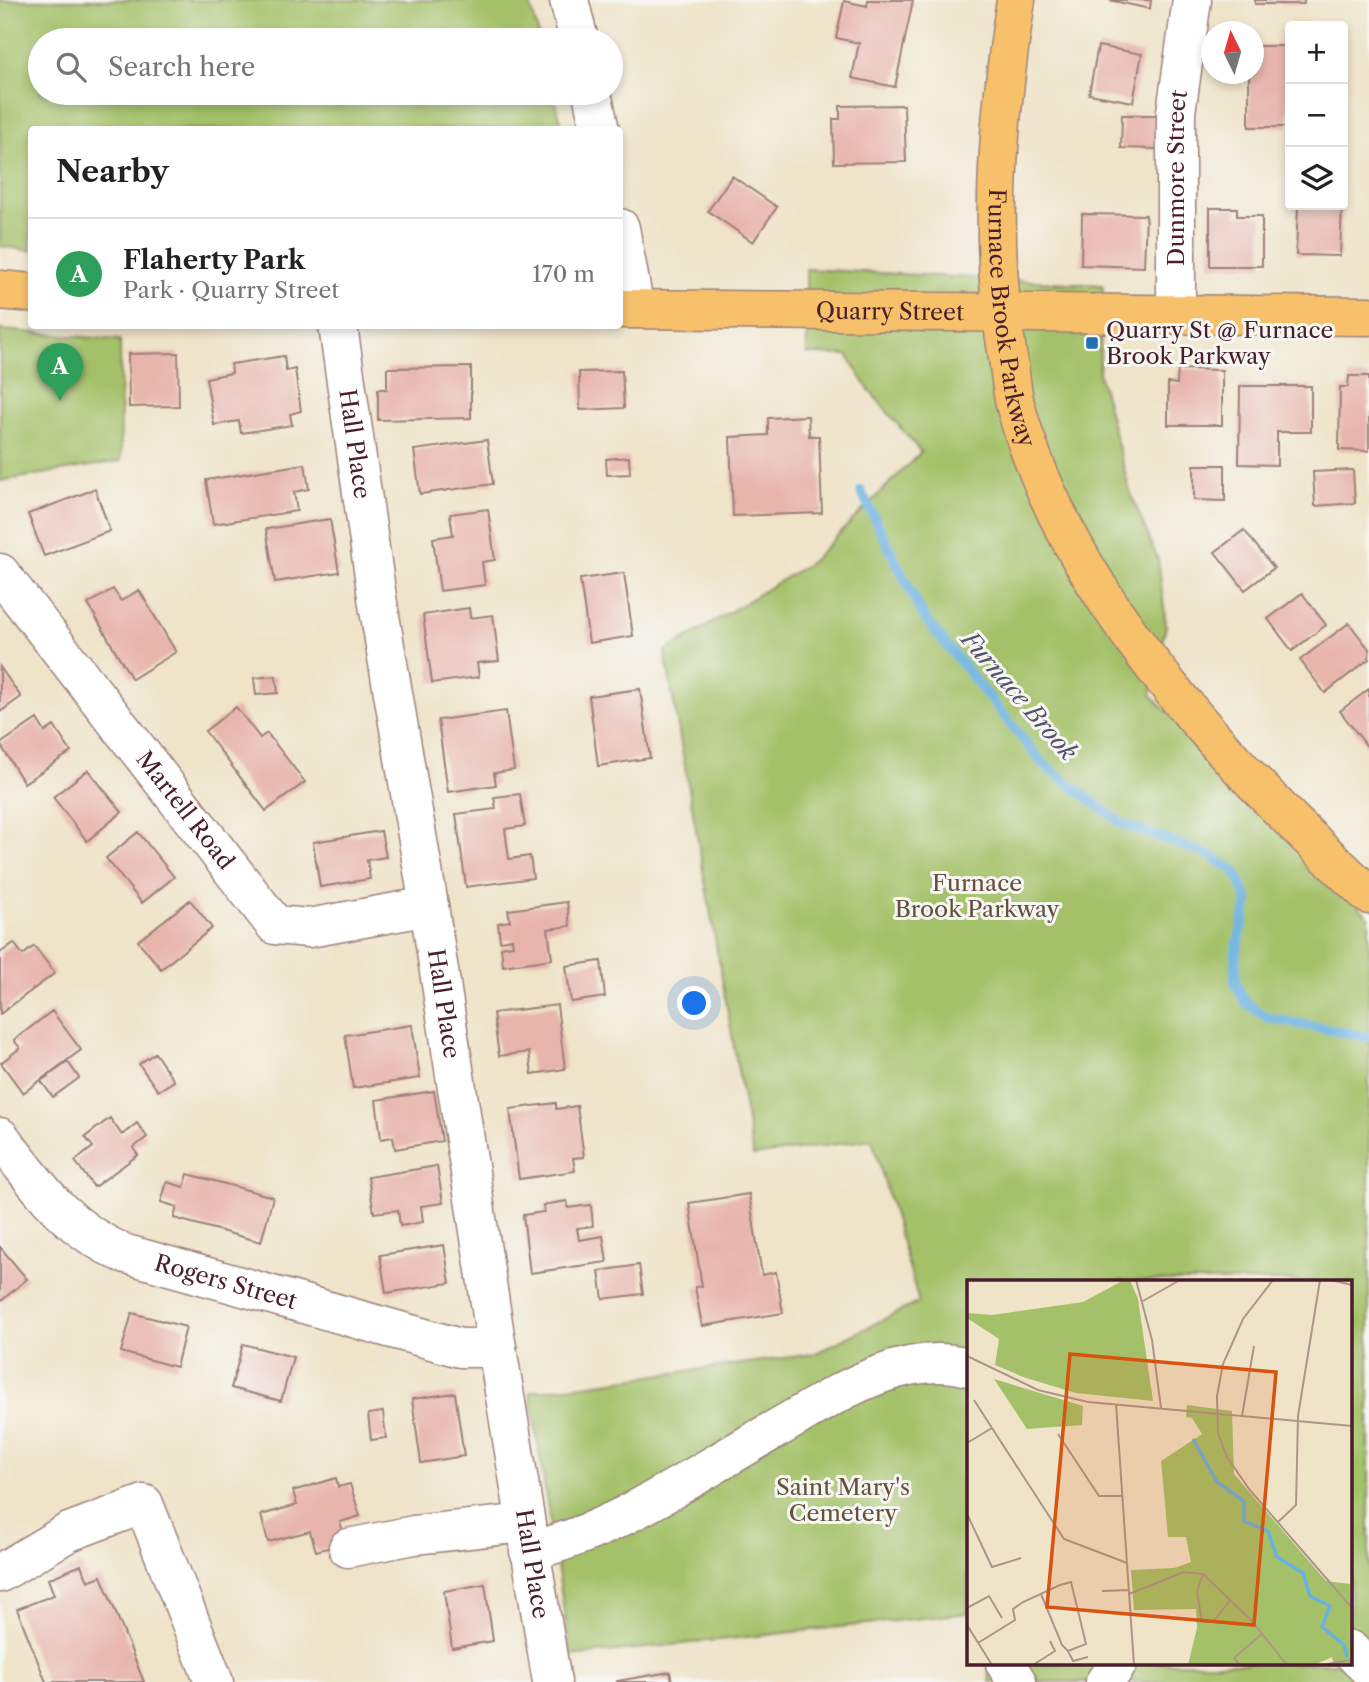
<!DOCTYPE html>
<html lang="en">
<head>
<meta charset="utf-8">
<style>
	:root { --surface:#fff; --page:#f2f2f2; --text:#222; --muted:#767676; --line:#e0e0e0; --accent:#1f6fb2 }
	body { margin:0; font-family:"Libre Caslon Text",serif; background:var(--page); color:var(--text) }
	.controls { position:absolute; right:21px; top:21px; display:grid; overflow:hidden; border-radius:7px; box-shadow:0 4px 10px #0003 }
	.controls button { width:63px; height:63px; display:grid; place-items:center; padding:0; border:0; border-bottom:2px solid var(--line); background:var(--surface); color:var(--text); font:35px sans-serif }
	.compass { position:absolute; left:1201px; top:21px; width:63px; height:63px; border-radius:50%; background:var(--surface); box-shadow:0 4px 10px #0003; rotate:355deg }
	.you { position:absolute; left:695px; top:1004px; width:24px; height:24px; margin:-18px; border:5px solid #fff; border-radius:50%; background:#1a73e8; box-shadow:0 0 0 10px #1a73e833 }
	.badge { display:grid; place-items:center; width:46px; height:46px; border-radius:50%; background:var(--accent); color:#fff; font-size:23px; font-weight:700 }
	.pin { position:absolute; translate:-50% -58px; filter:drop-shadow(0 2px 4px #0008) }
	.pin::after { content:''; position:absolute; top:37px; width:24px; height:21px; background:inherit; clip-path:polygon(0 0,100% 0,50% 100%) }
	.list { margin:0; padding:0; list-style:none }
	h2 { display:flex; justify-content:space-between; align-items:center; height:91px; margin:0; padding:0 28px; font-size:30px }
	h2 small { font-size:23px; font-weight:400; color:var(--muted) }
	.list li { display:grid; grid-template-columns:46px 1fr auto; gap:21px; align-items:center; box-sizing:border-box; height:112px; padding:0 28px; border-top:2px solid var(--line) }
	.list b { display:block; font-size:26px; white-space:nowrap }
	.list p { margin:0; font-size:23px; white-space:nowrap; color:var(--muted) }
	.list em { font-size:23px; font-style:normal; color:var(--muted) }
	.icon { flex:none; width:38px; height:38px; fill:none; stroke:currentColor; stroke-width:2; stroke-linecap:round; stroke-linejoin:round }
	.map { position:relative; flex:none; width:1369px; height:1682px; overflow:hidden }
	.search { position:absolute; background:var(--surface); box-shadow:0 4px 10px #0003; left:28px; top:28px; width:595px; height:77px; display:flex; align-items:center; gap:18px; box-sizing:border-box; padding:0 24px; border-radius:38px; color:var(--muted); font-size:26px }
	.panel { position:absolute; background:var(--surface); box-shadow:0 4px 10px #0003; left:28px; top:126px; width:595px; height:203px; border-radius:7px }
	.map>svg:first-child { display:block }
	.green { fill:#a4c169; stroke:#77704a; stroke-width:2 }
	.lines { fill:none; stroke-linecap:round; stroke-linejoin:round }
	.stream { stroke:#69b1e1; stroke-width:10 }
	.building { fill:#e8b5ad }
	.minor-casing { stroke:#9c817a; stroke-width:41 }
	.major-casing { stroke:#9c817a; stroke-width:41 }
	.minor { stroke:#fff; stroke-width:38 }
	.major { stroke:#f7c06b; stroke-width:38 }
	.poi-dot { fill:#1f6fb2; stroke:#f6f6f2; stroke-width:2.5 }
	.labels { text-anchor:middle; stroke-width:6; stroke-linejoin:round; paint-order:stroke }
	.street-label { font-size:23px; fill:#4a1f2b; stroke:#f6f6f2 }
	.poi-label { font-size:23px; fill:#4a1f2b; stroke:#f6f6f2; text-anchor:start }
	.park-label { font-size:23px; fill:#65503e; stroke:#f6f6f2 }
	.water-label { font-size:24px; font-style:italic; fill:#55526b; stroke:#f6f6f2 }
	.inset-river { fill:none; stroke:#69b1e1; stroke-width:3.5 }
	.inset-road { fill:none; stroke:#ad9589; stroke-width:2 }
	.view { fill:#d8530f; fill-opacity:0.15; stroke:#d8530f; stroke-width:3.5 }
	.inset-edge { fill:none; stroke:#4a1f2b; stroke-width:3.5 }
</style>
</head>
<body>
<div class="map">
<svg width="1369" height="1682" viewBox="0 0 1369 1682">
	<rect width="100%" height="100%" fill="#f6f6f2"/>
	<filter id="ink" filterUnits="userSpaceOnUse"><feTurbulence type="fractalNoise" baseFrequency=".0143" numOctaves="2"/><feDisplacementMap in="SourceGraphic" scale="14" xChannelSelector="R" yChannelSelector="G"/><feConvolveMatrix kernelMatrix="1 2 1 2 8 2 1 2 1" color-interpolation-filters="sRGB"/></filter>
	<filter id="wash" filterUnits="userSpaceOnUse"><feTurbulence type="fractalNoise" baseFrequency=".00686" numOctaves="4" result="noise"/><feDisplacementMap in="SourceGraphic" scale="28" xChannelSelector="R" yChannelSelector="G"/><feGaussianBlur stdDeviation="1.57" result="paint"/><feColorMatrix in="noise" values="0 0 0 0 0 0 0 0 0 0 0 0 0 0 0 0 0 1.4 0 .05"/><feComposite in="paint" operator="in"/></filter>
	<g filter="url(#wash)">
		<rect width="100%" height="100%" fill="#efe3c8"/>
		<path class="green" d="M0,0H529L540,40H40V93H553L563,129L32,130L31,251L0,246Z
			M806,269L1103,285L1099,374L1130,492L1158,560L1166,625L1151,695L1369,917V1682H990L988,1663H1350V1281H968V1613L571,1656L530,1392L814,1354L919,1302L872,1139L753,1156L665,652L811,562L921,452L869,390L847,355L807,354Z
			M0,330L120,340L121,461L0,481Z"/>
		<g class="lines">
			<path class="stream" d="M861,491L923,616L1043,764L1121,823L1211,856L1236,872L1248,901L1236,952L1235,983L1246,1003L1268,1018L1369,1037"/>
		</g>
		<g id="blocks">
			<path class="building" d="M868,0H913L895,87L852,78L859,43L836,38L844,1L867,6Z
				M1109,0H1151L1150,9Z
				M1255,0H1304V4H1255Z
				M1098,46L1142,54L1133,102L1089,94Z
				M1254,46H1288V127H1249V74H1254Z
				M904,105L906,162L834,163L833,119H840V106Z
				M1122,115H1159L1158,149L1121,148Z
				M732,176L777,207L753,242L708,211Z
				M1298,205H1342L1340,256L1296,255Z
				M1210,208H1237V216H1262V266H1210Z
				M1082,214L1146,215L1144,267L1081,265Z
				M178,353L179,406L129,407L128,354Z
				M284,356L286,371L295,369L301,411L290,414L292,425L241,433L239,421L214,425L206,378L232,373L231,364Z
				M471,367V418L378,420V389H387V368Z
				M1178,369L1222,370V425H1168V383L1177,384Z
				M622,371L624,408L580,410L579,372Z
				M1349,376H1369V451L1339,450L1340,387H1348Z
				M1240,386H1311V432H1277V465L1239,464Z
				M808,416L809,436H819L822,513L733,516L730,437L768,435V418Z
				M487,440L493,484L420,494L414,450Z
				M629,457L630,474L607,475L606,459Z
				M305,464L309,489L294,492L297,511L213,524L206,480Z
				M1194,465H1225V501L1194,500Z
				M1353,470L1355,503L1315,506L1313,472Z
				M95,489L110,531L44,556L28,514Z
				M488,509L495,560L482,562L485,585L440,591L433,538L453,535L450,514Z
				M330,519L339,572L275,582L266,529Z
				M1244,530L1274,568L1245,590L1215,552Z
				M624,573L633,636L589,643L580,579Z
				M113,589L121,601L139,590L176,652L132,679L88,604Z
				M1302,593L1326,625L1292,651L1268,619Z
				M469,608L470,618L493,615L499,661L477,663L479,677L432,683L423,615Z
				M1349,623L1369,649V659L1325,693L1300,660Z
				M0,667L21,697L0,712Z
				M276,676L278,693L256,695L254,678Z
				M640,689L650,758L598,766L589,696Z
				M1369,689V749L1340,711Z
				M236,707L260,738L267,733L305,782L266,811L205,731Z
				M506,711L514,770L494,773L496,785L448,792L438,720Z
				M37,719L45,732L54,726L71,752L24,783L0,744Z
				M88,770L122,812L87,841L53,797Z
				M520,794L525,826L505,829L509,859L530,856L533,878L466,887L456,814L496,809L494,797Z
				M381,831L386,857L367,860L370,879L320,887L313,842Z
				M138,832L174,877L142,903L106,858Z
				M190,900L212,928L161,969L138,941Z
				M567,902L570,926L548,929L552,959L503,966L501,947L513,945L512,939L500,941L498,923L510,921L508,910Z
				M14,943L23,955L34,946L55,973L0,1014V953Z
				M601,961L605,997L571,1002L566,966Z
				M557,1005L565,1069L532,1074L529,1052L499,1056L493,1013Z
				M52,1011L81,1050L23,1093L1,1063L20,1048L14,1040Z
				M412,1025L420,1078L353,1088L345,1035Z
				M155,1053L174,1081L158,1091L139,1064Z
				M68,1062L79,1078L53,1097L41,1081Z
				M434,1091L442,1141L395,1149L393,1137L381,1139L376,1100Z
				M556,1103V1109L577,1106L584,1157L573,1158L575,1171L519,1179L510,1109Z
				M110,1118L122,1135L137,1123L147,1137L133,1148L138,1155L94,1187L75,1161L93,1147L85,1137Z
				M437,1166L443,1203L421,1206L423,1222L400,1226L398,1210L374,1213L368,1177Z
				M188,1174L273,1197L261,1242L174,1218L177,1207L161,1202L167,1182L184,1187Z
				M749,1194L762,1275L776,1272L783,1313L702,1326L695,1287L702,1286L689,1203Z
				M567,1201L568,1208L591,1205L593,1226L577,1228L579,1240L603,1236L607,1262L530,1273L523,1215L544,1212L543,1205Z
				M444,1245L450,1283L386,1293L380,1255Z
				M0,1247L27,1279L0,1302Z
				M639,1265L643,1294L603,1299L599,1271Z
				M132,1313L186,1327L176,1367L121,1352Z
				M243,1344L293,1357L281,1401L231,1388Z
				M455,1393L464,1456L421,1463L412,1399Z
				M383,1412L386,1438L371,1440L368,1414Z
				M336,1478L338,1487L350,1484L360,1516L340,1522L346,1543L316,1551L310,1531L268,1542L261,1515L297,1505L293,1491Z
				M81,1565L88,1581L101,1576L144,1682H46L17,1609L54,1595L48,1579Z
				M485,1584L493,1641L452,1648L444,1591Z
				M670,1672L672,1682H617V1681Z"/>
		</g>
	</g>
	<g filter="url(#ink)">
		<use href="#blocks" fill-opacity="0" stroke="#9c817a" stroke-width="2"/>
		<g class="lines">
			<g class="minor-casing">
				<g id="minor">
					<path d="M569,0L579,40"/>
					<path d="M592,93L600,130"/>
					<path d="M620,228L635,309"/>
					<path id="s1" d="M1176,314V112L1192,0"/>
					<path id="s2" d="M338,326L378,604L429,906L497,1348L552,1682"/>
					<path id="s3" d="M0,573L275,925L309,928L429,906"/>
					<path id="s4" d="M0,1137C38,1186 65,1228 123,1253L460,1348H497"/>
					<path d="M348,1548L414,1535L525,1523"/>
					<path d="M529,1551C614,1532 692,1476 767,1434C825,1402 898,1348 968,1367"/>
					<path d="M0,1573L69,1532L144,1504L214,1682"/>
					<path d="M1350,1650L1369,1669"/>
					<path d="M1005,1663L1017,1682"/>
					<path d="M1105,1682L1118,1663"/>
				</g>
			</g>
			<g class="major-casing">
				<g id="major">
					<path id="s5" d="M1016,0C998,117 988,235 1007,352C1010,369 1011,387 1015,404C1067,597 1227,763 1369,895"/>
					<path d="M0,290L32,293"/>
					<path id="s6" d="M620,309L1369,316"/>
				</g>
			</g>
			<use href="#minor" class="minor"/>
			<use href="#major" class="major"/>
		</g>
	</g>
	<rect class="poi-dot" x="1085" y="336" width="14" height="14" rx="3.5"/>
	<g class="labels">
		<g class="street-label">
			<text dy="8" stroke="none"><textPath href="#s1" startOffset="136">Dunmore Street</textPath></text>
			<text dy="8" stroke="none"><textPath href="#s6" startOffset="270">Quarry Street</textPath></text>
			<text dy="8" stroke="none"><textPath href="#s5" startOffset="320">Furnace Brook Parkway</textPath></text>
			<text dy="8" stroke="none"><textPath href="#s2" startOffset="119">Hall Place</textPath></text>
			<text dy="8" stroke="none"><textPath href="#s3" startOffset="301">Martell Road</textPath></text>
			<text dy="8" stroke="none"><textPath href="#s2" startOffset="686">Hall Place</textPath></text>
			<text dy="8" stroke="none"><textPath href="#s4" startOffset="278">Rogers Street</textPath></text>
			<text dy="8" stroke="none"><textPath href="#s2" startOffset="1253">Hall Place</textPath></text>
		</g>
		<g class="poi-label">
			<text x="1106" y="338">Quarry St @ Furnace<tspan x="1106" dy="26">Brook Parkway</tspan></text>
		</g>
		<g class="park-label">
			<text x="977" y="891">Furnace<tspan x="977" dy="26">Brook Parkway</tspan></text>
			<text x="843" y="1495">Saint Mary's<tspan x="843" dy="26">Cemetery</tspan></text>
		</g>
		<g class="water-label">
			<text transform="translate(1019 696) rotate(49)" y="8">Furnace Brook</text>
		</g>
	</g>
	<g transform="translate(967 1280)">
		<rect width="385" height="385" fill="#efe3c8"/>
		<path d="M157,0H163L171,19L186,121L109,113L56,97L28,85L32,59L0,38V33L25,35L116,22ZM27,99L116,126L115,145L60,149ZM220,125L265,131L267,194L359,301L383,304L385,385H367L365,377L347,385H221L230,348L229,329L167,330L164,290L207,288L224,282L219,257H201L194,181L235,154L225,138L219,137Z" fill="#a4c169"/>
		<path class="inset-river" d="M226,159L250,202L277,221V241L301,251L310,277L336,293L343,316L363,326L355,347L377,365L380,377"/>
		<path class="inset-road" d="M169,0L185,60L194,128M306,0L276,39L256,84L250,116L251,153L260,177L282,209L385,328M364,0L385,5M176,21L213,0M0,76L71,110L121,122L385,146M7,120L25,148M149,124L167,385M275,136L287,66M91,154L132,216H155M385,155V190M0,163L25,148L97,259L160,283M0,234L25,287L54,278M311,242L329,225L331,136L353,0M236,294L230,312L235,342H246L264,319M135,311L162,310M162,314L217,292L236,294L284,340L320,385M0,328L22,316L35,338M0,345L25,385M11,363L48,340L46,329L56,322L93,305L104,302L119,364L101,371L95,365L74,314M101,371L106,381L121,377M66,385L88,371L83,361M273,385L267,378L296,353M354,385L385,380"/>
		<path class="view" d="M103,74L309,92L287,345L80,327Z"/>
		<rect width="385" height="385" class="inset-edge"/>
	</g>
</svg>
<div class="controls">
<button>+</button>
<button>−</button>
<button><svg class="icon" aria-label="layers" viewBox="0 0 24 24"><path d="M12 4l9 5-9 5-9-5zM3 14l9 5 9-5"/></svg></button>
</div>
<svg class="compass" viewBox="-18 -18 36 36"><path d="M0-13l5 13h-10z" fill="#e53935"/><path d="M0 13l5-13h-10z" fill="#767676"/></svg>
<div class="you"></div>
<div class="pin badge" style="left:60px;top:401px;background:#2e9e5b">A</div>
<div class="search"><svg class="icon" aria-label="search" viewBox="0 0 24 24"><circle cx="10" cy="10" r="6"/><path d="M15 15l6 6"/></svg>Search here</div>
<section class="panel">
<h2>Nearby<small></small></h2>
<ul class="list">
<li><span class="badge" style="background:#2e9e5b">A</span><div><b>Flaherty Park</b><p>Park · Quarry Street</p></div><em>170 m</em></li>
</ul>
</section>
</div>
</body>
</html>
